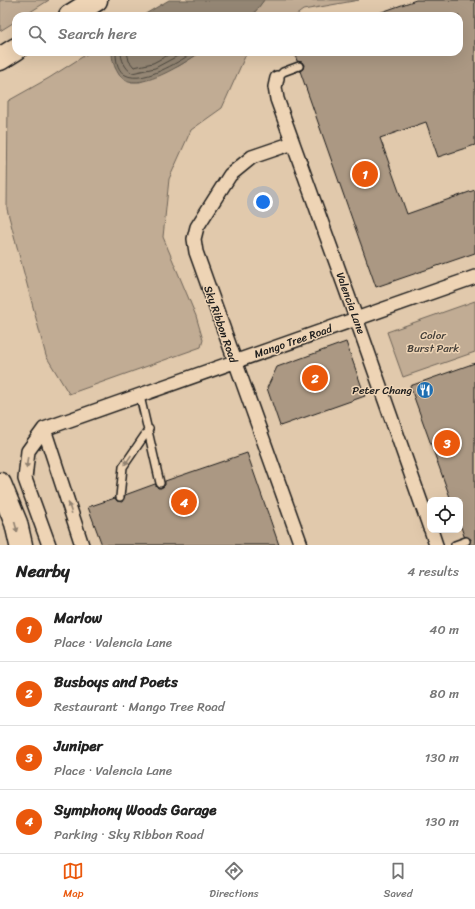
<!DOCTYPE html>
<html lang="en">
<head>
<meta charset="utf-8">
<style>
	:root { --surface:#fff; --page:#f2f2f2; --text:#222; --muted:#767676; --line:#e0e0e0; --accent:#ea580c }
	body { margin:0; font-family:Sriracha,sans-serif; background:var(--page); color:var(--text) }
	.controls { position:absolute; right:12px; bottom:12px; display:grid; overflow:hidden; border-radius:8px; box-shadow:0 4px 16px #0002 }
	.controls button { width:36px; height:36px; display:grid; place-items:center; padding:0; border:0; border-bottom:1px solid var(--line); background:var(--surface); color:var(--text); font:20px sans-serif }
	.you { position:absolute; left:263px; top:202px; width:14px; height:14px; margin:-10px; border:3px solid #fff; border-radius:50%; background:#1a73e8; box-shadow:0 0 0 6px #1a73e833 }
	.badge { display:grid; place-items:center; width:26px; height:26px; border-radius:50%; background:var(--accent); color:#fff; font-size:13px; font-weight:700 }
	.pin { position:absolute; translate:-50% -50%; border:2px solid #fff; box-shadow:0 1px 4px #0006 }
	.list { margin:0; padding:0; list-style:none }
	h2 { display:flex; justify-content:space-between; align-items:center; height:52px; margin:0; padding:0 16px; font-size:17px }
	h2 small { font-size:13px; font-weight:400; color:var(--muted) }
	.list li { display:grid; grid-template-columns:26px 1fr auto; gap:12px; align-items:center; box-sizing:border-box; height:64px; padding:0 16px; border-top:1px solid var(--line) }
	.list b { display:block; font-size:15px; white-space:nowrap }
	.list p { margin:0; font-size:13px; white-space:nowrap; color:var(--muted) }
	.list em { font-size:13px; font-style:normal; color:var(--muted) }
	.icon { flex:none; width:22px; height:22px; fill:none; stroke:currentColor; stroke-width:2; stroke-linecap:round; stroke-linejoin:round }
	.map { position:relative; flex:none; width:475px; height:545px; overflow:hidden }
	.search { position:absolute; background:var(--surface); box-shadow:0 4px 16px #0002; left:12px; right:12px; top:12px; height:44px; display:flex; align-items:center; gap:10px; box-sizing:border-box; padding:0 14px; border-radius:12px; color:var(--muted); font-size:15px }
	.sheet { height:308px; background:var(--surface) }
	nav { display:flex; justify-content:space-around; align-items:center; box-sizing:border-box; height:56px; border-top:1px solid var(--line); background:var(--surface); font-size:11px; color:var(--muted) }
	nav a { display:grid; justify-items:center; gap:2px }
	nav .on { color:var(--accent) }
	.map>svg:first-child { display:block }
	.green { fill:#c1ac94; stroke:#6e6458 }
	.water { fill:#958774; stroke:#655c51 }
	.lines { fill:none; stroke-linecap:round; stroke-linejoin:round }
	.shore { stroke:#4c473f; stroke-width:1 }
	.building { fill:#ab9883; stroke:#1c1c1c }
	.lane-casing { stroke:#1c1c1c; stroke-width:10 }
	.street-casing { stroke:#1c1c1c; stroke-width:16 }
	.highway-casing { stroke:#1c1c1c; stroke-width:25 }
	.lane { stroke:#eed4b5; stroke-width:7 }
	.street { stroke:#eed4b5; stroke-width:13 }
	.highway { stroke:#eed4b5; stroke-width:22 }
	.oneway { fill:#908170 }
	.labels { text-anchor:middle; stroke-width:3; stroke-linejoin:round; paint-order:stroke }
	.street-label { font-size:11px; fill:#1c1c1c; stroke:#eed4b5 }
	.park-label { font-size:11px; fill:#45403a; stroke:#eed4b5 }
	.poi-label { font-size:11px; fill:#1c1c1c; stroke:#eed4b5; text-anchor:end }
</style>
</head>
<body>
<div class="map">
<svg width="475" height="545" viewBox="0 0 475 545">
	<rect width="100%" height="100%" fill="#e1c9ac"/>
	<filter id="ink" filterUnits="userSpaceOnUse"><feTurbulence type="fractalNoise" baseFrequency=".025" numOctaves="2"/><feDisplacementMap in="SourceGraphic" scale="8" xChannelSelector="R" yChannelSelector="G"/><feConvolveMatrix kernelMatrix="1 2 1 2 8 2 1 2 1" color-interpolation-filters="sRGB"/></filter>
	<g filter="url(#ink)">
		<path class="green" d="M0,0H49L24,16H16V21L0,31Z
			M264,0H359L303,10L295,16H252Z
			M90,52H112L115,67L120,76L128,82H140L179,66L201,52H247L222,108L191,130L169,179L163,237L196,316L203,340L201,347L69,394L46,356L7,209L8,101L49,78Z
			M475,301V352L403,377L387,332Z"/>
		<path class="water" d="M169,0H264L252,16H142Z
			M112,52H201C184,63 133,98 118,73C114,66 112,60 112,52Z"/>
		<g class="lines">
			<path class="shore" d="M116,52C115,102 174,65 194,52
				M121,52C121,60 125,68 132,73L155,68L185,52
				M127,52L129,61L134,67L153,63L174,52"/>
		</g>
		<path class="building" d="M416,0H475V145L438,157L426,122L380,138L407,214L475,190V253L376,287L300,71L303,69L304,65L302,62L297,61L294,52H459V16H376V14Z
			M346,342L365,396L280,426L267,388L277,367Z
			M475,363V545H469L471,539L464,536L460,524V500H451L410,386Z
			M247,453L279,545H102L88,507L115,498L117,501L122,502L125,495L155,484L158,488H161L165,485V481Z"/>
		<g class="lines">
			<g class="lane-casing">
				<path id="lane" d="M277,78L283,72L299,66
					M140,396L160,483
					M120,497L123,467L149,429
					M455,545L466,541"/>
			</g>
			<g class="street-casing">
				<path id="street" d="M277,78L275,87L277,99L350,301L430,528
					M293,143L252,157L230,175L197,227L194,239L196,252L301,545
					M44,429L475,277
					M44,429L28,451L25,479L49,545
					M44,429L82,545
					M431,530L436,545"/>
			</g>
			<g class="highway-casing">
				<path id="highway" d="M70,16L96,0
					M0,59L16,49
					M0,484L16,523L21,545"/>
			</g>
			<use href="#lane" class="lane"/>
			<use href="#street" class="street"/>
			<use href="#highway" class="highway"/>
		</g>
		<defs><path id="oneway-solid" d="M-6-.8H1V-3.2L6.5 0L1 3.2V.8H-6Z"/></defs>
		<g class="oneway">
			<use href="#oneway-solid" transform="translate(128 460) rotate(124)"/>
			<use href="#oneway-solid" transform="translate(27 463) rotate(97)"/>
			<use href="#oneway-solid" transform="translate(70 508) rotate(-108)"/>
			<use href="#oneway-solid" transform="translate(16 527) rotate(75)"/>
		</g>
	</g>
	<defs>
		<g id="restaurant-disc" transform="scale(0.9)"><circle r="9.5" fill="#1f6fb2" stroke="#eed4b5"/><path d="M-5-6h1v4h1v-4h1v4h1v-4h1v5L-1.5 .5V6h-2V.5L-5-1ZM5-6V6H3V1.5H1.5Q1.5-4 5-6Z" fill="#fff"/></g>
	</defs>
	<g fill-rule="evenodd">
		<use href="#restaurant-disc" x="425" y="390"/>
	</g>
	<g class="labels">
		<g class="street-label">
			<text transform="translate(351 303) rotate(70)" y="4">Valencia Lane</text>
			<text transform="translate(221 324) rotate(71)" y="4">Sky Ribbon Road</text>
			<text transform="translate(293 341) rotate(-19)" y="4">Mango Tree Road</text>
		</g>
		<g class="park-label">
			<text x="433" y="339">Color<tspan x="433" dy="13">Burst Park</tspan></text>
		</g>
		<g class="poi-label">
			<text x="412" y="394">Peter Chang</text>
		</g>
	</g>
</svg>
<div class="controls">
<button><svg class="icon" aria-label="locate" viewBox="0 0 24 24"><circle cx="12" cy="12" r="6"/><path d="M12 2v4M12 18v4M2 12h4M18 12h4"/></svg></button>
</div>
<div class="you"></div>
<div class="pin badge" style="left:365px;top:174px">1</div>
<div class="pin badge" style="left:315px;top:378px">2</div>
<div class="pin badge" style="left:447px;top:443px">3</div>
<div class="pin badge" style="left:184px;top:502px">4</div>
<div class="search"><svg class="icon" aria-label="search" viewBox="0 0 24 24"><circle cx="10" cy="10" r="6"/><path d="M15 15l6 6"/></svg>Search here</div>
</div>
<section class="sheet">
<h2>Nearby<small>4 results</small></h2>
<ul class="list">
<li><span class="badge">1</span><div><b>Marlow</b><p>Place · Valencia Lane</p></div><em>40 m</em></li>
<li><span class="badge">2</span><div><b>Busboys and Poets</b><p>Restaurant · Mango Tree Road</p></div><em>80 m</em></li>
<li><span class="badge">3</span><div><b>Juniper</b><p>Place · Valencia Lane</p></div><em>130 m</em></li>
<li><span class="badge">4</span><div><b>Symphony Woods Garage</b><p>Parking · Sky Ribbon Road</p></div><em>130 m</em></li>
</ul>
</section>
<nav>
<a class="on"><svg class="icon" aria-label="map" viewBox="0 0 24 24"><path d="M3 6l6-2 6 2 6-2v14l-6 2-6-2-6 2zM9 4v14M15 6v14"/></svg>Map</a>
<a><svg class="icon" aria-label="directions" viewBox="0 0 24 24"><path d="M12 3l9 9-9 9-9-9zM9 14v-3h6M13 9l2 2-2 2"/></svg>Directions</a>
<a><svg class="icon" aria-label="saved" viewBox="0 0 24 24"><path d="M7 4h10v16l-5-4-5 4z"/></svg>Saved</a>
</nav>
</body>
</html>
